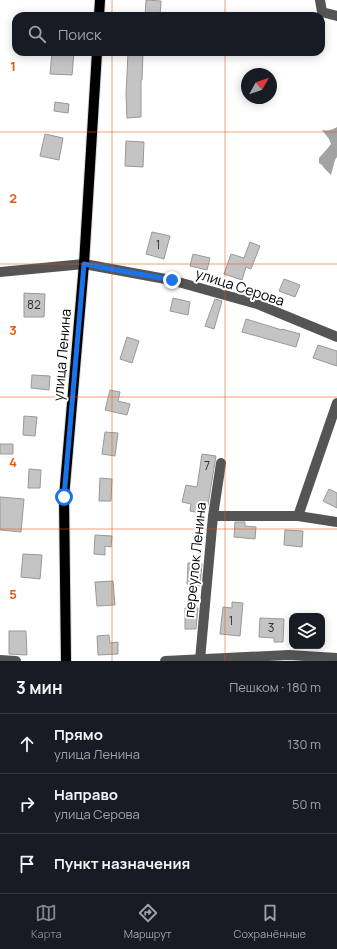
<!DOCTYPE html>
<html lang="ru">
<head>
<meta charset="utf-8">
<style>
	:root { --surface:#171b24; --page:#20242c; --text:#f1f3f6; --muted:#9ea1a6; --line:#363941; --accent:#858687 }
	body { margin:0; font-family:Manrope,sans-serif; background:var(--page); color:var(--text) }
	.controls { position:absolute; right:12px; bottom:12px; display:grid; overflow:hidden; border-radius:8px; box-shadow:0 2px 10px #0003 }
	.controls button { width:36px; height:36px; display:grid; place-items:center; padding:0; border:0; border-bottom:1px solid var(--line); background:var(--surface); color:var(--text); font:20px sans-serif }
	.compass { position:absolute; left:241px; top:68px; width:36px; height:36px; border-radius:50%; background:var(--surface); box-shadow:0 2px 10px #0003; rotate:50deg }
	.stop { position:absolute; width:12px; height:12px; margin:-9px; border:3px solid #1a73e8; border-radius:50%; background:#fff }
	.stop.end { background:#1a73e8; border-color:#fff; box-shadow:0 1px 4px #0008 }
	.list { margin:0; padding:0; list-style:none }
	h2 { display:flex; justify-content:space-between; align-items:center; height:52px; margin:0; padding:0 16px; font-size:17px }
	h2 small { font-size:13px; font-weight:400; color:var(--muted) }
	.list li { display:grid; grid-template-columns:26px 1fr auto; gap:12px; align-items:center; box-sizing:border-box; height:60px; padding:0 16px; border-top:1px solid var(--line) }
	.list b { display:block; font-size:15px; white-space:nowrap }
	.list p { margin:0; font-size:13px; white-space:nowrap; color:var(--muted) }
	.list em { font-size:13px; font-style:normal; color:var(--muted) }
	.icon { flex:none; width:22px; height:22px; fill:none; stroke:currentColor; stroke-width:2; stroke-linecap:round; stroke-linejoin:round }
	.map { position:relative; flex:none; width:337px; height:661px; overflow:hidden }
	.search { position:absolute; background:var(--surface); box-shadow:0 2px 10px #0003; left:12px; right:12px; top:12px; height:44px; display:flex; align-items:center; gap:10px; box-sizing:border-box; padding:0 14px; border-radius:12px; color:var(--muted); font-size:15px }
	.sheet { height:232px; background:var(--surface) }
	nav { display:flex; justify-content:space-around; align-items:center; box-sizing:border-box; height:56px; border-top:1px solid var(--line); background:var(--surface); font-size:11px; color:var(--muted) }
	nav a { display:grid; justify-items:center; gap:2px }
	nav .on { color:var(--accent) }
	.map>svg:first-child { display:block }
	.water { fill:#a3a3a3 }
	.building { fill:#c4c4c4; stroke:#999 }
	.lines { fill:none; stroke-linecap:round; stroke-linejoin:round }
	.major-casing { stroke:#dbdbdb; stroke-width:12 }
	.minor { stroke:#555; stroke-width:10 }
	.major { stroke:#000; stroke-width:10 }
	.route { stroke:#1a73e8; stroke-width:5 }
	.grid { fill:none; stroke:#e8590c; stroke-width:1; stroke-opacity:0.55 }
	.labels { text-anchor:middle; stroke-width:4; stroke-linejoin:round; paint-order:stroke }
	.number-label { font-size:12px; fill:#313131 }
	.street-label { font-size:14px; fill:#000; stroke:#fff }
	.grid-label { font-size:13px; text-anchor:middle; font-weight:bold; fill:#e8590c; stroke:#fff; stroke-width:4; stroke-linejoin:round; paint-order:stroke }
</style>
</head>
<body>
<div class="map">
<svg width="337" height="661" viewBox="0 0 337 661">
	<rect width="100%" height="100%" fill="#fff"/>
	<path class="water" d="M337,127V157L335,160L331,175L324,168L322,165L319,163V158L327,149L331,144L329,139L322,130C328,131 332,130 337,127Z"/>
	<path class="building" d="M146,0L161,1L160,16H145Z
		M52,52H74L72,75L50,74Z
		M128,52H143L142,80H141V117L127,118L126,95Z
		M55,102L69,104L68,113L54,111Z
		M45,134L63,138L59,160L40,156Z
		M126,141L144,142L143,167L125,166Z
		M152,232L170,236L164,259L146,254Z
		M250,242L260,246L251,269L246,267L242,280L224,274L231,254L244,258Z
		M193,254L210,258L207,270L190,266Z
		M284,279L300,285L295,297L279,291Z
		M24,293L45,294L44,317H24Z
		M173,298L190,302L188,315L170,311Z
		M215,299L222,301L214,329L205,326Z
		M246,319L282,330V329L300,334L296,347L242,332Z
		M127,337L139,341L132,363L120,359Z
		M318,345L337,351V366L313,358Z
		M32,375L50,376L49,390L31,388Z
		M110,390L120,392L118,401L130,404L127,415L105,410Z
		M24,416L37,417L35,436L23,435Z
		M105,432L118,433L115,456L102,454Z
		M0,444H13V454H0Z
		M202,454L216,456L208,505L202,504L200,513L190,511L191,504L182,502L186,485L197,487Z
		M29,469L41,470L40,488H28Z
		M100,478L112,479L111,501H99Z
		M329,489L337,493V508L323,501Z
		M0,497L24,499L21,532L0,530Z
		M235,522H245V526L256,527L255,539L234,537Z
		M285,530L303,531L302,547L284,545Z
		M95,535L112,536L111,547L105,546V555L94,554Z
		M23,554L42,555L40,579L21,577Z
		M188,563L202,564L200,586L187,584Z
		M113,581L115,605L97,606L95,582Z
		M232,602L243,603L240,636L220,634L223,607L232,608Z
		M185,608H198L196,629H185Z
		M260,618L284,619L283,642H274V638L259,637Z
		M9,631H26L27,655L9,654Z
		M109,635L110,643L118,642V654L98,655L97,636Z"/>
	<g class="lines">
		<g class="major-casing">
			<path id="major" d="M99,16L100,0
				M66,661L64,497L84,264L97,52"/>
		</g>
		<path class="minor" d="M320,0L322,12L337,16
			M0,272L84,264L171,280L257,304L337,337
			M213,516H298L337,522
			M298,516L337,403
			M0,660L16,661
			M200,660L213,516L221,463
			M165,661L289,655L337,658"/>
		<use href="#major" class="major"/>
	</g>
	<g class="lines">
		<path class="route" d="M64,497L84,264L172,280"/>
	</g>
	<path class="grid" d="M112,0V16M225,0V16M112,52V661M225,52V661M0,132H337M0,264H337M0,397H337M0,529H337"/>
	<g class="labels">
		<g class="number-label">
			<text x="158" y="249">1</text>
			<text x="34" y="309">82</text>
			<text x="207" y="470">7</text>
			<text x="231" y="625">1</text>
			<text x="271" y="632">3</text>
		</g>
		<g class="street-label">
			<text transform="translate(240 287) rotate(18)" y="5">улица Серова</text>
			<text transform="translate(62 355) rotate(-85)" y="5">улица Ленина</text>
			<text transform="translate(195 560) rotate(-84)" y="5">переулок Ленина</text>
		</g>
	</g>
	<g class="grid-label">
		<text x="13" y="71">1</text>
		<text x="13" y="203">2</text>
		<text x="13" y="335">3</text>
		<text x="13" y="467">4</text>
		<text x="13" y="599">5</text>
	</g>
</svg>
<div class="controls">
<button><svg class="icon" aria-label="layers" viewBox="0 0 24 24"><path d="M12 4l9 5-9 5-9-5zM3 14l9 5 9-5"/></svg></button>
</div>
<svg class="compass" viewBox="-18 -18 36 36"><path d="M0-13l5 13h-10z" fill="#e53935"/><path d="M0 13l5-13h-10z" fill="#9ea1a6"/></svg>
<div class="stop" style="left:64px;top:497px"></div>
<div class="stop end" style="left:172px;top:280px"></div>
<div class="search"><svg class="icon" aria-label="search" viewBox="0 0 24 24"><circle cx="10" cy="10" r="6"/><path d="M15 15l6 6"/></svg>Поиск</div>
</div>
<section class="sheet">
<h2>3 мин<small>Пешком · 180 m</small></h2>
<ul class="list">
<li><svg class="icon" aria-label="ahead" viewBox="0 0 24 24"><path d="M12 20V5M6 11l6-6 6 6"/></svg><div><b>Прямо</b><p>улица Ленина</p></div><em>130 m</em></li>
<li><svg class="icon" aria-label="right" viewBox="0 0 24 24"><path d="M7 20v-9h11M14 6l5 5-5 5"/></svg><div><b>Направо</b><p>улица Серова</p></div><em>50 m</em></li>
<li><svg class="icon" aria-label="arrive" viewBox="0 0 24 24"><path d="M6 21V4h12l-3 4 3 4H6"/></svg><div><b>Пункт назначения</b></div></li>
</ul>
</section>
<nav>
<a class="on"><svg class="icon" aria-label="map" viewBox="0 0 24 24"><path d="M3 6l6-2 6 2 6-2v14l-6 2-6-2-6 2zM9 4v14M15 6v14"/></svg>Карта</a>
<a><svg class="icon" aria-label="directions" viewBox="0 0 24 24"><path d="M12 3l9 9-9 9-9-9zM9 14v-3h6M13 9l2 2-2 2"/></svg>Маршрут</a>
<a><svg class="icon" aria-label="saved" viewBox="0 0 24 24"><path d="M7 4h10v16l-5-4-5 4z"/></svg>Сохранённые</a>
</nav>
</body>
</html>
